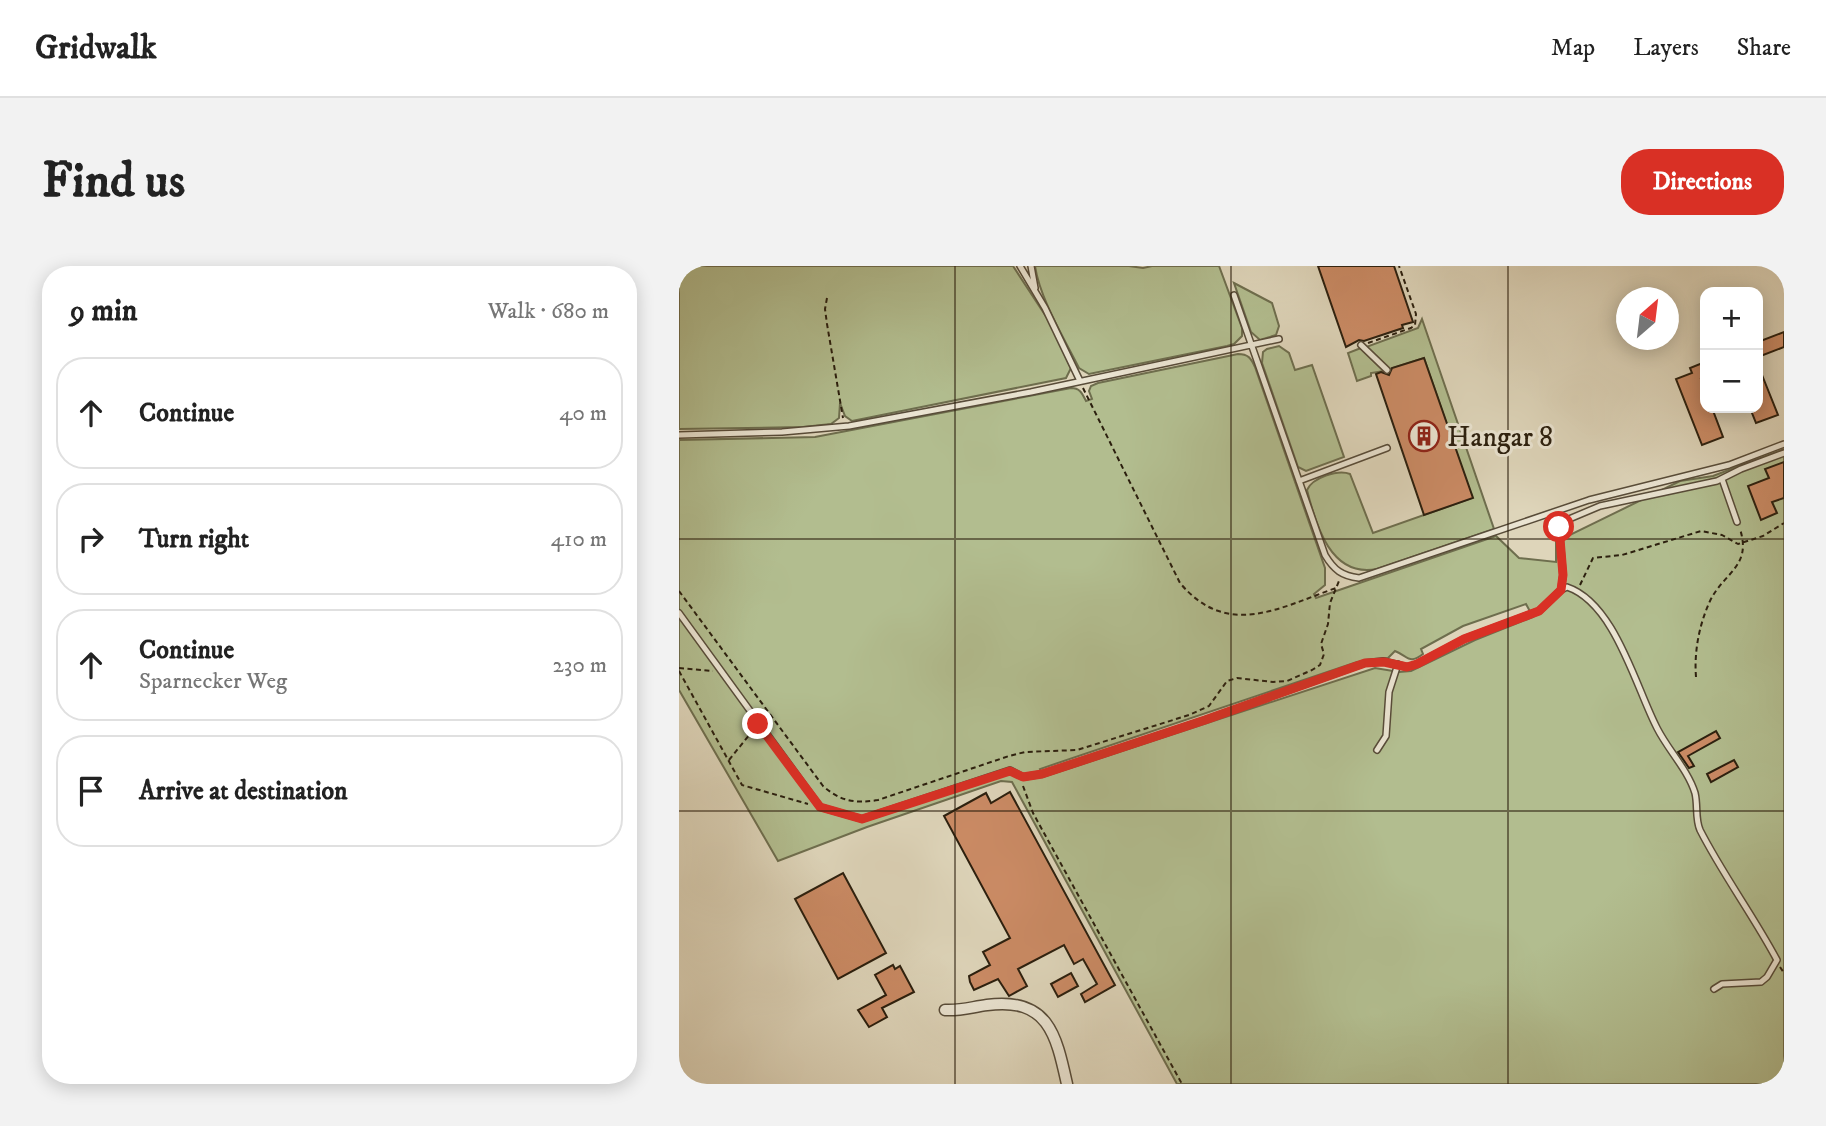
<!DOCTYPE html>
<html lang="en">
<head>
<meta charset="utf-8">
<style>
	:root { --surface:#fff; --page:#f2f2f2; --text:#222; --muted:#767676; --line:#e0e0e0; --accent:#d93025 }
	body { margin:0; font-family:"IM FELL DW Pica",serif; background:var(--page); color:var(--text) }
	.controls { position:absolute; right:21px; top:21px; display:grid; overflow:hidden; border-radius:14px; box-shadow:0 4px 18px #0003 }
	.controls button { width:63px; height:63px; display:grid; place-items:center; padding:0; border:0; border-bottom:2px solid var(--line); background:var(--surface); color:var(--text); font:35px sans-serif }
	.compass { position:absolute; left:937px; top:21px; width:63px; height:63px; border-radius:50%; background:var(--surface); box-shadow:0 4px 18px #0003; rotate:28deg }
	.stop { position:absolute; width:21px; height:21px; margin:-16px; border:5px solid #d93025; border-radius:50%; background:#fff }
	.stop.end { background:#d93025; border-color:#fff; box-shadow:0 2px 7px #0008 }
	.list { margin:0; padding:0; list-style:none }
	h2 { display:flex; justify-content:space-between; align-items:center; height:91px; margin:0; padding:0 28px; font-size:30px }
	h2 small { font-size:23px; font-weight:400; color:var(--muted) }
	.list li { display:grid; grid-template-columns:46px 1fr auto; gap:21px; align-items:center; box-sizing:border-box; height:112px; margin:0 14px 14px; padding:0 14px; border:2px solid var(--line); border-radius:28px }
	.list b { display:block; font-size:26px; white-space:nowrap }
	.list p { margin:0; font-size:23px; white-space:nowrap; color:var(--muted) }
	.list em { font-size:23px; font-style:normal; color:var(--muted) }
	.icon { flex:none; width:38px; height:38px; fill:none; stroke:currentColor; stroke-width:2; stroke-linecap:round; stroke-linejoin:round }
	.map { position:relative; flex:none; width:1105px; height:818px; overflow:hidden; border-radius:28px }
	header { display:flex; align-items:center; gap:42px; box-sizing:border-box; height:98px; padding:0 35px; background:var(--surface); border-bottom:2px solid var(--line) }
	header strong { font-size:33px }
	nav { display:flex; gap:38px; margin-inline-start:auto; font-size:24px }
	.intro { display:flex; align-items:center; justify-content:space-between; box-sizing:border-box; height:168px; padding:0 42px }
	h1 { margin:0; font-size:49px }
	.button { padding:18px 32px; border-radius:28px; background:var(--accent); color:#fff; font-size:24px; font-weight:700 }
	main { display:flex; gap:42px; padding:0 42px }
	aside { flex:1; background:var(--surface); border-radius:28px; box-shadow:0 4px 18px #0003 }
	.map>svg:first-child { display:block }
	.green { fill:#b2bd8f; stroke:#6e6e4e; stroke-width:2; fill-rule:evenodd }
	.building { fill:#cb8b65; stroke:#2b1f0e; stroke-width:2 }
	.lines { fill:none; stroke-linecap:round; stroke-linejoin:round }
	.lane-casing { stroke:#584c39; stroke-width:8 }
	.street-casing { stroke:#584c39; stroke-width:13 }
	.path { stroke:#2b1f0e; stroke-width:2; stroke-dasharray:5 3.5; stroke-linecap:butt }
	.lane { stroke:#eae4d2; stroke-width:5 }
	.street { stroke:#eae4d2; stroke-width:10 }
	.route { stroke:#d93025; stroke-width:9 }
	.grid { fill:none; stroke:#2b1f0e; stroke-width:2; stroke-opacity:0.55 }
	.labels { text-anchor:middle; stroke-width:6; stroke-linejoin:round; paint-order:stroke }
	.poi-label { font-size:28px; fill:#2b1f0e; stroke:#eae4d2; text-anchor:start }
</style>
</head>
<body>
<header>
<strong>Gridwalk</strong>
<nav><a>Map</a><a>Layers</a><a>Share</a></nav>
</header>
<div class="intro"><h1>Find us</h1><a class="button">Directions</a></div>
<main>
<aside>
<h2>9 min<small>Walk · 680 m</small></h2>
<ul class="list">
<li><svg class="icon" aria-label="ahead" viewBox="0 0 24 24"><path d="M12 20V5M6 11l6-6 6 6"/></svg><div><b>Continue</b></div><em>40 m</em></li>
<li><svg class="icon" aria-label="right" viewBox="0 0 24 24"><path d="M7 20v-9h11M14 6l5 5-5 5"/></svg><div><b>Turn right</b></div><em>410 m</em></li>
<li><svg class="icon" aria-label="ahead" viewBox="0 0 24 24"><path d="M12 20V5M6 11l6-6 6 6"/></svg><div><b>Continue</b><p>Sparnecker Weg</p></div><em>230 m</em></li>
<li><svg class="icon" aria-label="arrive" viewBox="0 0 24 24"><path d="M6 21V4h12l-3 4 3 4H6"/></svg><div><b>Arrive at destination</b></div></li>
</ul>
</aside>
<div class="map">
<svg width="1105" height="818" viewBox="0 0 1105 818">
	<rect width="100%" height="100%" fill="#ded5ba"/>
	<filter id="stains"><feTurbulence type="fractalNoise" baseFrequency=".00286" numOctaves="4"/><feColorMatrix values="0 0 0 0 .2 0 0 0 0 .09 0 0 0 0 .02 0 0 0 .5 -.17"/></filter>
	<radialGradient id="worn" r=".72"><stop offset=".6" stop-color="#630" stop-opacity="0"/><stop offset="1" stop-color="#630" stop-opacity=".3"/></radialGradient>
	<path class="green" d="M0,0H334L370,55L392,102L387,112L173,155L166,150L161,137L160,152L152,158L124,161L0,163Z
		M356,0H450L464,2L473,0H540L563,62V70L555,78L548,80L410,108L400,102C385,72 361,33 356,0Z
		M555,17L593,37L600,60L597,69L581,74L572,66Z
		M743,53L815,263L698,303C652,312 637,260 628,224C633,212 659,203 671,208L694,267L793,232L745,92L711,103L687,81L739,62Z
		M600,80L610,87L616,104L633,99L665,191L627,205L619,201L583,97L584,86L588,83Z
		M682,82L705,105L692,107V110L678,115L669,87Z
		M559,88C569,88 572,92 576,101L646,302V319L635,328L637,332L817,270L840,292L877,296V262L883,256L889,270L1001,215L1034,210L1105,183V818H498L333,516L322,515L188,561L99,595L0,424V174L136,171L392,122C401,122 403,127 407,135L413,133L410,125L412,120L419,117ZM847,338L854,351L796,374L732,405L720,406L696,402L364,511L361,503L678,396L709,392L716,385C729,390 730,399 744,388L742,383L784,360Z"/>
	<path class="building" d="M639,0H715L734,56L723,59L724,62L685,75L680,74L667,81Z
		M1105,66V81L1079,91V76Z
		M745,92L794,232L745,249L697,108L702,106L710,109L713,102Z
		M1026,96V112L1022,113L1026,125V142H1033L1044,171L1023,179L997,113L1013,107L1011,102Z
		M1079,99L1099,149L1077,157L1071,142H1079Z
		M1105,196V232L1093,236L1098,247L1082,254L1069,220L1090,212L1086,203Z
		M1037,465L1041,472L1009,490L1015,500L1010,502L999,486Z
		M1055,494L1059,501L1032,516L1028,508Z
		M331,526L436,719L406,736L402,728L418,718L404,693L395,698L385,679L339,703L348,720L330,730L319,713L295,724L291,716L290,710L311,699L304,686L331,672L265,550L307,527L312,537Z
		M164,607L207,687L159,713L116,633Z
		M214,699L216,703L221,700L235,726L203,742L208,751L190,761L179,744L207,729L196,709Z
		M392,707L399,720L379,731L372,718Z"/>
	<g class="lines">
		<g class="lane-casing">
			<path id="lane" d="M341,0L366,42L401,115
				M352,0L356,22
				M555,29L646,289C655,304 663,310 680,312L910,234L1050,199L1105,178
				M682,79L708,104
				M0,169L103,166L170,160L352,126L600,73
				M1043,213L1058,256
				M620,215L708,182
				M882,324L884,309L880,261L883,256L921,240L1038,215L1062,203L1105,187
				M0,347L141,541L183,553L331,504L344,511L363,508L526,454L686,397L704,395L728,401L738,398L785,373L860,345L882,324L888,321C936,337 957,422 978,462C989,484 1009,504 1016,527C1019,539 1016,553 1021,564C1044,609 1074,649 1098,694L1088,711L1082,716L1043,718L1035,723
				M698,484L707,470L710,426L719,398"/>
		</g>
		<g class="street-casing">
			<path id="street" d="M266,744C281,745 293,741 308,739C369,731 377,768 388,818"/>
		</g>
		<path class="path" d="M148,32L146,43L148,58L164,152
			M689,77L732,62L736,59L737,48L720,0
			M404,122L501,317C548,373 600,342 657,322
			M901,319L914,292L943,289L1022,265L1043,269L1059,278L1084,270L1105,257
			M0,325L144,520C161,535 176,538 199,534L330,490L346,486L398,484L510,449L530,440L548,415L558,412L594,416L608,415L633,404L641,399L645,388L642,378L649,358L651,337L660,315
			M0,402L34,405
			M0,405L63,519L129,538
			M1017,411C1015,386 1020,359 1031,335C1045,306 1073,301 1061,263
			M50,494L75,463
			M344,520L354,547L503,818
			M1101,701L1105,707"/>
		<use href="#lane" class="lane"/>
		<use href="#street" class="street"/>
	</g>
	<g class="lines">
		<path class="route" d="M79,458L141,541L183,553L331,505L344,511L363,508L526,454L686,397L705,396L728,401L738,398L785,373L860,345L882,324L884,309L880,261"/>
	</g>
	<path class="grid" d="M276,0V818M552,0V818M829,0V818M0,273H1105M0,545H1105"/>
	<defs>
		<g id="building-ring" transform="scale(1.575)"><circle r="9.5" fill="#eae4d2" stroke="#8f2418" stroke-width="1.5"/><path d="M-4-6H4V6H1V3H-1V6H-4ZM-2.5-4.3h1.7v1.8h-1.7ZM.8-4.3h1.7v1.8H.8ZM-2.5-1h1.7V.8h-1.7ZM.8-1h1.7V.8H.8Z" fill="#8f2418"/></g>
	</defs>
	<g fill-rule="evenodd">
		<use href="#building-ring" x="745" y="170"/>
	</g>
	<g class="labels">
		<g class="poi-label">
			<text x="768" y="180">Hangar 8</text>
		</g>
	</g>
	<rect width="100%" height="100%" filter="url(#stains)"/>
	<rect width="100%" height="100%" fill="url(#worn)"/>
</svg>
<div class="controls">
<button>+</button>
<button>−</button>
</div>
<svg class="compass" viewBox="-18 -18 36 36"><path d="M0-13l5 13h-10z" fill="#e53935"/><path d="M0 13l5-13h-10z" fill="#767676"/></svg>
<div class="stop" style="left:880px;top:261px"></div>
<div class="stop end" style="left:79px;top:458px"></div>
</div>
</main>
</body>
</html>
